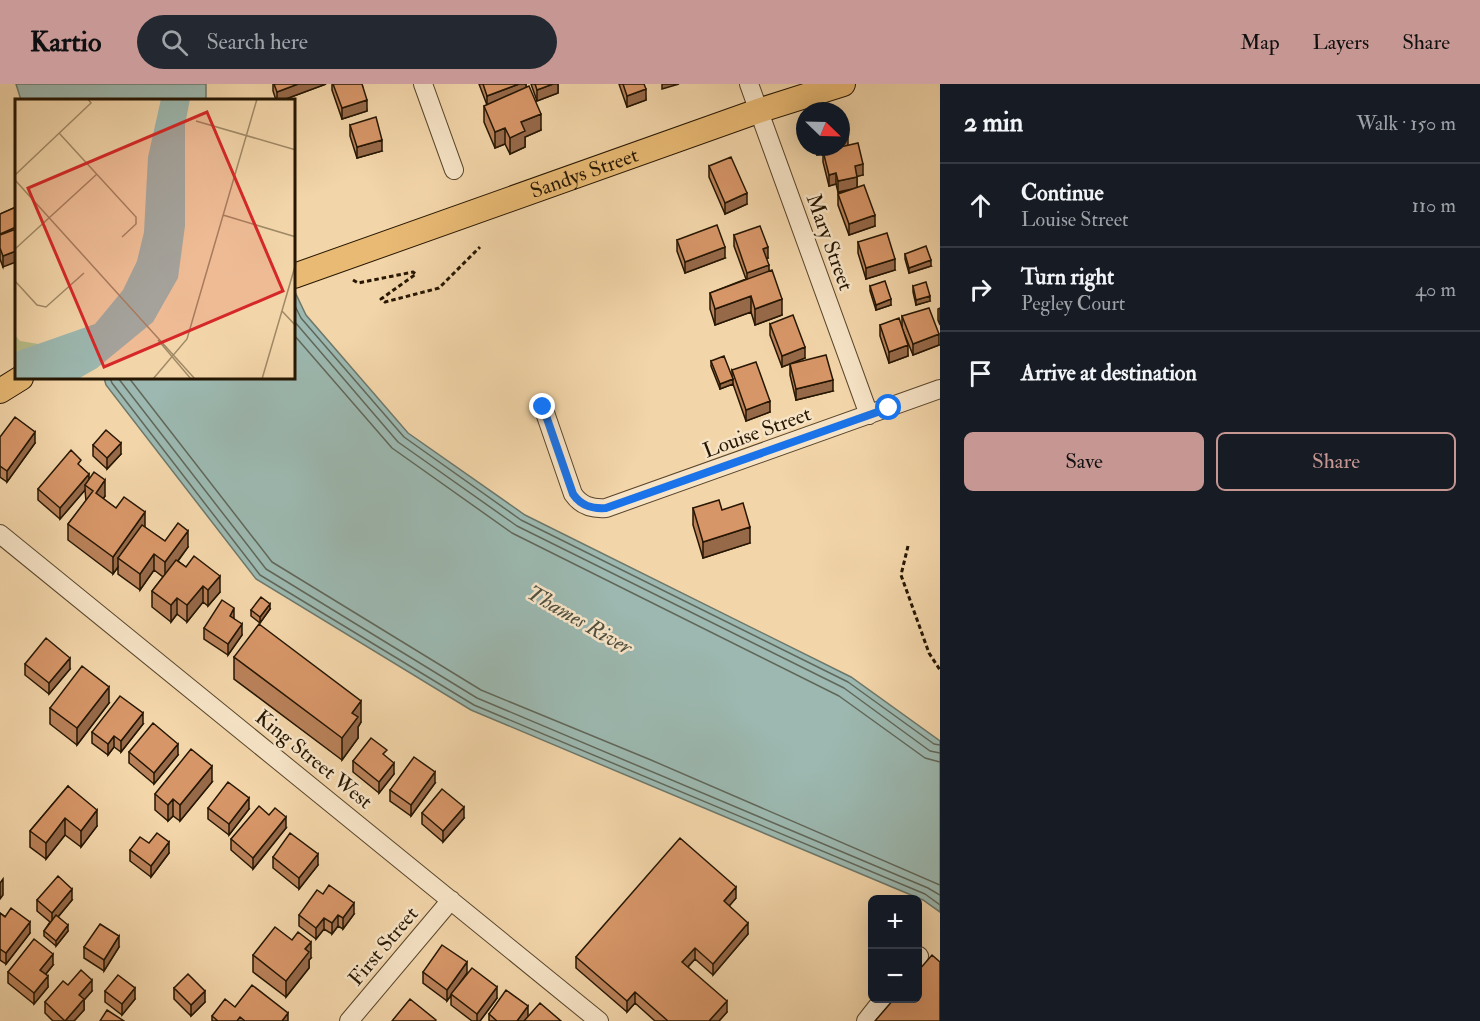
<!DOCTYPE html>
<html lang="en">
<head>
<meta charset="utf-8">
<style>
	:root { --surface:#171b24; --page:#242831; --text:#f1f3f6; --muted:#9ea1a6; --line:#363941; --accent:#c59692 }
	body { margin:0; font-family:"IM FELL Double Pica",serif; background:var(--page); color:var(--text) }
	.controls { position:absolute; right:18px; bottom:18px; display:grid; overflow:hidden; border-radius:9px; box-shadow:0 6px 24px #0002 }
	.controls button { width:54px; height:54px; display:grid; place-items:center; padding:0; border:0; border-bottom:2px solid var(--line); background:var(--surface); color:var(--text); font:30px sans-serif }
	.compass { position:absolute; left:796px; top:18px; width:54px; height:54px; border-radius:50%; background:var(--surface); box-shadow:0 6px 24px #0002; rotate:113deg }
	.stop { position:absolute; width:18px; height:18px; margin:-14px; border:4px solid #1a73e8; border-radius:50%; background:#fff }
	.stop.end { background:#1a73e8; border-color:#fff; box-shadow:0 2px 6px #0008 }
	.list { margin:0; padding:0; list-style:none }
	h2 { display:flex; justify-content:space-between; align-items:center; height:78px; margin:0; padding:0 24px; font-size:26px }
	h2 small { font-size:20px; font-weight:400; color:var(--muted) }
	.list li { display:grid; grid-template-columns:39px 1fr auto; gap:18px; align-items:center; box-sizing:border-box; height:84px; padding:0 24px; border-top:2px solid var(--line) }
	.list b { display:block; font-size:22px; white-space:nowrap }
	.list p { margin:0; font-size:20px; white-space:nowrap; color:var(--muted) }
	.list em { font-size:20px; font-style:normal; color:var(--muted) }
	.actions { display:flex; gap:12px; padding:18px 24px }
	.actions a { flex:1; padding:14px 0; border:2px solid var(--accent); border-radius:9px; text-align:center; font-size:21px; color:var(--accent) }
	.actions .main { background:var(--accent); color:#111 }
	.icon { flex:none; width:33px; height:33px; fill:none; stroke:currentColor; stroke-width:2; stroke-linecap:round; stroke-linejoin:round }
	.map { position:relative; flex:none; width:940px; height:937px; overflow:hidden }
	header { display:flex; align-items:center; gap:36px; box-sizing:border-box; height:84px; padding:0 30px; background:var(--accent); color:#111 }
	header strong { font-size:28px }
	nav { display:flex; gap:33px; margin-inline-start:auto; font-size:21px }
	.search { width:420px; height:54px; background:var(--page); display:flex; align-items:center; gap:15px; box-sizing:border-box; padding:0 21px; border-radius:33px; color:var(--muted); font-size:22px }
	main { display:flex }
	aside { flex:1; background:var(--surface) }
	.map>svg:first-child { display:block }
	.water { fill:#9cb8b0; stroke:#6d776a; stroke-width:1.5 }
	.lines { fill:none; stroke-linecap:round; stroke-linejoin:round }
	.shore { stroke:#616759; stroke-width:1.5 }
	.minor-casing { stroke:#59462c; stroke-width:20 }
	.major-casing { stroke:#261602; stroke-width:26 }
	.path { stroke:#261602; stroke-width:3; stroke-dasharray:4.5 3; stroke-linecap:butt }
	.minor { stroke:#f7e4c7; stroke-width:18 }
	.major { stroke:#e9ba74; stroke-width:24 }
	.wall { fill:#b98159; stroke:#261602; stroke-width:1.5 }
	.shaded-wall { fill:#966949; stroke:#261602; stroke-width:1.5 }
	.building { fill:#d79668; stroke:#261602; stroke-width:1.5 }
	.route { stroke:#1a73e8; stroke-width:8 }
	.labels { text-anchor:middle; stroke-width:5; stroke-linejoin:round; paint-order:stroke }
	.street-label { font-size:21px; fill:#261602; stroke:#f7e4c7 }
	.water-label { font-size:22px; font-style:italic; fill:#4f4f3f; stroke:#f7e4c7 }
	.inset-road { fill:none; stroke:#a08966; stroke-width:1.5 }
	.view { fill:#d62828; fill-opacity:0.15; stroke:#d62828; stroke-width:3 }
	.inset-edge { fill:none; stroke:#261602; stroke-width:3 }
</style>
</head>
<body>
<header>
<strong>Kartio</strong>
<div class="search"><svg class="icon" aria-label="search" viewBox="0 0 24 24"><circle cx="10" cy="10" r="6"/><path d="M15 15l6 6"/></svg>Search here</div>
<nav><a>Map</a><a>Layers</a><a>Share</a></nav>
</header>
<main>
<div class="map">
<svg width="940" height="937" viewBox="0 0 940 937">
	<rect width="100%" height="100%" fill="#f2d5a9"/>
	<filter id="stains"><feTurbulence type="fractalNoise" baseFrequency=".00333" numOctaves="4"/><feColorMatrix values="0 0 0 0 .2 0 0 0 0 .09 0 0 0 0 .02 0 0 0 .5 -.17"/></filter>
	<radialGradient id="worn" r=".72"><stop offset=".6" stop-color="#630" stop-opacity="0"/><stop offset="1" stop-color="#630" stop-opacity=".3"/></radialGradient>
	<path class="water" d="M16,0H206V16H21Z
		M294,206L306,231L408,349L525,431L851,593L940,657V828L923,816L471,626L256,495L106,301L104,294H294Z"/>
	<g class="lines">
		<path class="shore" d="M294,220L301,234L404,353L521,436L848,598L934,660L940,661
			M294,237L398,358L517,442L844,604L930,667L940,669
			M294,251L392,364L512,449L839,612L925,674L940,678
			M110,294L112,299L260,491L474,621L925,810L940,821
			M118,294L266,485L477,614L928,804L940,811
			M129,294L272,478L481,606L651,676L940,801"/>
		<g class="minor-casing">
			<path id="minor" d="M423,0L454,86
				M749,0L869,331
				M543,323L573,410C581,422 592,425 606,424L940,305
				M0,450L599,937
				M918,874L919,872
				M349,937L451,816
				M866,937L884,914"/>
		</g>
		<g class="major-casing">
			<g id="major">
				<path id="s1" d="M294,192L758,27L843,0"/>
				<path d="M0,307L21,294"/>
			</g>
		</g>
		<path class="path" d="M353,196L358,199L413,188L416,190L381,215L385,218L439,204L480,163
			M908,462L901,491L929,569L940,586"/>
		<use href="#minor" class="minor"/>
		<use href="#major" class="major"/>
	</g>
	<path class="wall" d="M273,0H326L283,16H276L273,7Z
		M332,0H362L367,27L342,35L332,6Z
		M479,0H526V4L541,46L525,53V63L510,70L505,60L495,64L484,38V22L487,21Z
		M531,0H558V9L537,17Z
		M619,0H644L646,16L627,23Z
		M350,41L382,67L357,74L350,52Z
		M848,62L863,91L857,92V103L875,142L849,151L838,121V110L852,105L838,108L836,100L829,102L823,78V70L817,71L815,63H841Z
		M709,82L747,120L725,130L709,93Z
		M16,123L3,183L0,175V130Z
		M734,151L768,174L766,175L769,187L782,231L755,241L751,228L715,241L710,225V209L746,195L734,162Z
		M677,156L725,174L685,189L677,167Z
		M858,158L895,186L866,195L858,169Z
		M905,170L931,182L909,189L905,175Z
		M870,202L891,221L876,226L870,207Z
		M913,202L930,217L916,221L913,208Z
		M940,224V241L938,236V225Z
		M902,232L939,261L913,271L902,244L908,272L889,279L880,252V241L902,243Z
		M770,240L805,274L782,283L770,251Z
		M711,277L732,293V286L770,328L746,337L733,300L720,305L711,282Z
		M790,280L833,307L796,316L790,291Z
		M0,353L35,359L7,398L0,393Z
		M93,361L121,370L107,385L93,372Z
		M81,383L89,394L105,412L103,415L116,424L165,457L188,463L178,477L220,508L208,522L203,518L187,538L177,530L171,538L152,523V507L163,493L154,486L140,506L118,490V483L113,490L68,456V440L86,417L85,406L60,435L38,416V405Z
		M693,424L722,426L750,459L703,474L693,441Z
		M270,525L260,539L251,532V526Z
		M234,535L242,551L228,571L204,555V544Z
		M234,573L361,638L358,643V654L342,676L234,595Z
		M25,580L70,585L49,610L25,591Z
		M109,619L77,661L50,640V624Z
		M143,640L121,668L114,663L108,671L92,659V648Z
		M129,668L178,671L154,700L129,679Z
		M387,674L394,690L379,709L353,688V677Z
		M212,698L180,737L173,732L168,737L155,726V710Z
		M435,699L411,732L390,717V706Z
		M68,702L97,742L81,763L65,751L46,775L30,763V747Z
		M208,724L249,725L229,751L208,735Z
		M422,729L464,734L443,758L422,740Z
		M286,744L253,785L231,766V755Z
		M149,759L169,769L151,793L130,777V766Z
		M273,773L318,781L299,805L273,784Z
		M736,814L729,822L748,850L713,891L695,875L688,883L727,928L719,937H655L635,919L627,928L576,884V873Z
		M37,816H72L58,833L68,847L56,862L44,852V847L50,838L37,827Z
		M0,829L30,849L6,880L0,876Z
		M354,830L343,845L338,842L332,850L324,845L316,855L299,842V831Z
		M84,863H119L104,887L84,874Z
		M253,871L311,874L309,876V884L286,913L253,888Z
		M53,881L46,890L48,903L34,920L8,899V888Z
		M423,888L467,889L497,914L480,937H472L451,921V911L447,917L423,899Z
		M68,901L92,907L84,916V926L74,937H53L45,929V918Z
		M174,904L205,918L191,932L174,915Z
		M105,907L135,915L122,931L105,918Z
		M235,923L288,937H212V932Z
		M489,930L528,933L561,937H489Z"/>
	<path class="shaded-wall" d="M298,0H326L283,16H277V8Z
		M519,0H526V8L487,23V12Z
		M553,0H558V9L537,17V6Z
		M662,0H679L662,5Z
		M646,5V16L627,23V12Z
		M367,16V27L342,35V24Z
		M541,30V46L525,53V63L510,70V54L521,38Z
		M505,44V60L495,64V48Z
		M848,53V64L817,71V63H841V54Z
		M382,56V67L357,74V63Z
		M863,80V91L855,93V82Z
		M836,89V100L829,102V91Z
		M857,93V104L838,108V97Z
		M747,109V120L725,130V119Z
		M875,131V142L849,151V140Z
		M16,143V154L0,161V150Z
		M725,163V174L685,189V178Z
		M768,163V174L763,176V165Z
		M16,167V178L3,183V172Z
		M895,175V186L866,195V184Z
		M931,176V182L909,189V184Z
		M769,181V192L747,200V189Z
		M751,212V228L715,241V225Z
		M930,212V217L916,221V216Z
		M782,215V231L755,241V225Z
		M891,215V221L876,226V221Z
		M939,250V261L913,271V260Z
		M908,261V272L889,279V268Z
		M805,263V274L782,283V272Z
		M733,295V300L720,305V300Z
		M833,296V307L796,316V305Z
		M770,317V328L746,337V326Z
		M35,348V359L7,398V387Z
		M121,359V370L107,385V374Z
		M89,390V401H85V406L60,435V424Z
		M105,396V412L96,425V409Z
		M145,428V444L118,474V483L113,490V473Z
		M750,443V459L703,474V458Z
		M188,447V463L165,494V478Z
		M154,470V486L140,506V490Z
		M220,492V508L208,522V506Z
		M203,502V518L187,538V521Z
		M177,514V530L171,538V521Z
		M270,520V525L260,539V533Z
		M234,524V535L230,532Z
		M242,540V551L228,571V560Z
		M70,574V585L49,610V599Z
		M109,603V619L77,661V644Z
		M361,617V638L358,643V654L342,676V654L352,629Z
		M143,629V640L121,668V657Z
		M114,652V663L108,671V660Z
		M178,660V671L154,700V689Z
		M394,679V690L379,709V698Z
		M212,682V698L180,737V721Z
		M435,688V699L411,732V721Z
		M249,714V725L229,751V740Z
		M173,715V732L168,737V721Z
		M464,723V734L443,758V747Z
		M97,726V742L81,763V747Z
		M286,733V744L253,785V774Z
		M65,734V751L46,775V759Z
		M169,758V769L151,793V782Z
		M318,770V781L299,805V794Z
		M3,795V811L0,815V799Z
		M736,803V814L724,828V817Z
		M72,805V816L52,840V829Z
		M354,819V830L343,845V834Z
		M338,831V842L332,850V839Z
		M324,834V845L316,855V844Z
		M30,838V849L6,880V869Z
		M748,839V850L713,891V880Z
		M68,841V847L56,862V857Z
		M119,852V863L104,887V876Z
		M311,858V874L309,876V884L286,913V897L305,865Z
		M695,864V875L682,889V878Z
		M53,870V881L40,897V886Z
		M467,878V889L447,917V906Z
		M48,892V903L34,920V909Z
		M92,896V907L84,916V926L74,937H65L79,921V911Z
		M497,903V914L480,937H477V930Z
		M135,904V915L122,931V920Z
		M205,907V918L191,932V921Z
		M635,908V919L627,928V917Z
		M727,917V928L719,937H709Z
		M528,922V933L525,937H517Z
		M288,929V937H282Z"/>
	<path class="building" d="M274,0H298L277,8Z
		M333,0H362L367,16L342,24Z
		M483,0H519L487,12Z
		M535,0H553L537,6Z
		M623,0H644L646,5L627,12Z
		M529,2L541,30L521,38L525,47L510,54L505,44L495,48L484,22Z
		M376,33L382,56L357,63L350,41Z
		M846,42L848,53L841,54V43Z
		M858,59L863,80L855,82L857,93L838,97L836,89L829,91L823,67Z
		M731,73L747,109L725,119L709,82Z
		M864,101L875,131L849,140L838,110Z
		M16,123V143L0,150V130Z
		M717,141L725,163L685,178L677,156Z
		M760,142L768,163L763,165L769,181L747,189L734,151Z
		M16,145V167L3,172L0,164V151Z
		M887,149L895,175L866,184L858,158Z
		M926,162L931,176L909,184L905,170Z
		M772,186L782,215L755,225L751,212L715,225L710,209Z
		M885,197L891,215L876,221L870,202Z
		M926,198L930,212L916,216L913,202Z
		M929,224L939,250L913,260L902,232Z
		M793,231L805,263L782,272L770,240Z
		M899,234L908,261L889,268L880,241Z
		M826,271L833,296L796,305L790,280Z
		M724,272L733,295L720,300L711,277Z
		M756,278L770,317L746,326L732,286Z
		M15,333L35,348L7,387L0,382V353Z
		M106,346L121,359L107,374L93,361Z
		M71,366L81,376L78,380L89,390L60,424L38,405Z
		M94,388L105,396L96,409L116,424L124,413L145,428L113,473L68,440L93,407L85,401Z
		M719,416L722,426L743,419L750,443L703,458L693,424Z
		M178,439L188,447L165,478L154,470L140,490L118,474L142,441L165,457Z
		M194,472L220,492L208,506L203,502L187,521L177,514L171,521L152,507L176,476L186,483Z
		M261,513L270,520L260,533L251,526Z
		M222,516L234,524L230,532L242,540L228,560L204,544Z
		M259,540L361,617L352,629L358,633L342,654L234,573Z
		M46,554L70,574L49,599L25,580Z
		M82,582L109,603L77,644L50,624Z
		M120,612L143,629L121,657L114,652L108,660L92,648Z
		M153,639L178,660L154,689L129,668Z
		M371,654L387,666L383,670L394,679L379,698L353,677Z
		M191,665L212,682L180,721L173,715L168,721L155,710Z
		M414,673L435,688L411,721L390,706Z
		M228,698L249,714L229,740L208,724Z
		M68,702L97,726L81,747L65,734L46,759L30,747Z
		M442,705L464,723L443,747L422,729Z
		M259,722L269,731L275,724L286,733L253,774L231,755Z
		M157,749L169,758L151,782L130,766L140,753L149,759Z
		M290,749L318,770L299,794L273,773Z
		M680,754L736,803L724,817L748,839L713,880L695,864L682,878L727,917L709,937H668L635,908L627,917L576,873Z
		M58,792L72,805L52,829L37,816Z
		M329,801L354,819L343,834L338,831L332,839L324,834L316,844L299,831L317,806L323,810Z
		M11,824L30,838L6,869L0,865V829L5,833Z
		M56,831L68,841L56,857L44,847Z
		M100,840L119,852L104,876L84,863Z
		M275,843L292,856L298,848L311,858L305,865L309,868L286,897L253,871Z
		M34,855L53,870L40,886L48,892L34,909L8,888Z
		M442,861L467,878L447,906L423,888Z
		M932,871L940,878V937H875L894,915H918V887Z
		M472,884L497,903L477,930L451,910Z
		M81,886L92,896L79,911L84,915L65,937L45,918L63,897L68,901Z
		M188,890L205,907L191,921L174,904Z
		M118,891L135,904L122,920L105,907Z
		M252,901L288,929L282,937H245L240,933L237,937H218L212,932L225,915L235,923Z
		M506,906L528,922L517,937H497L489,930Z
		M410,915L436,936L435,937H392Z
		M540,919L561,937H524Z
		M107,926L124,937H100Z"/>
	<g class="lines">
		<path class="route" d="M543,323L573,410C581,422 592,425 606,424L889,324"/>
	</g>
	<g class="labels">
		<g class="street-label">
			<text dy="7" stroke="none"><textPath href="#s1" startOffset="308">Sandys Street</textPath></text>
			<text transform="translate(830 158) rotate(70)" y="7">Mary Street</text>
			<text transform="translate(757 348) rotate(-20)" y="7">Louise Street</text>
			<text transform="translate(314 675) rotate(39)" y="7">King Street West</text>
			<text transform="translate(383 862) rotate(-50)" y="7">First Street</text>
		</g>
		<g class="water-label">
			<text transform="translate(580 535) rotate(30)" y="8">Thames River</text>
		</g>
	</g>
	<g transform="translate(15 15)">
		<rect width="280" height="280" fill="#f2d5a9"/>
		<path d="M0,236L5,242L30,246L0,253Z" fill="#b8be8a"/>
		<path d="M146,0H175L170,26V127L163,179L138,223L82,269L63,280H0V253L80,225L108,191L122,162L129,133L133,58Z" fill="#9cb8b0"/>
		<path class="inset-road" d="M181,22L281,51M44,34L121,118V125L107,138M0,76L76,4L73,0M0,81L180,280M208,116L281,138M0,150L82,75M0,182L22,206L31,208L69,174M267,212L281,227M143,241L176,280M138,280L172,240L242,0M247,280L281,164"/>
		<path class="view" d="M192,13L268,192L89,268L13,89Z"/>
		<rect width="280" height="280" class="inset-edge"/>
	</g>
	<rect width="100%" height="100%" filter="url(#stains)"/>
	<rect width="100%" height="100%" fill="url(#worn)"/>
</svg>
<div class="controls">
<button>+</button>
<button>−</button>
</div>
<svg class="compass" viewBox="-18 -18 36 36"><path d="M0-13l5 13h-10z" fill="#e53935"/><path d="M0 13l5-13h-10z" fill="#9ea1a6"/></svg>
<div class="stop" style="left:889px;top:324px"></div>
<div class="stop end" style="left:543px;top:323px"></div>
</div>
<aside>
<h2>2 min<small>Walk · 150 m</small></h2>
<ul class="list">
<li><svg class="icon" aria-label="ahead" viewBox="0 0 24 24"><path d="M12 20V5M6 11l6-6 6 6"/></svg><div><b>Continue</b><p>Louise Street</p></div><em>110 m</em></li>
<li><svg class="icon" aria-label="right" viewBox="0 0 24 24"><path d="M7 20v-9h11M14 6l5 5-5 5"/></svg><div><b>Turn right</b><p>Pegley Court</p></div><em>40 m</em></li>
<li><svg class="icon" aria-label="arrive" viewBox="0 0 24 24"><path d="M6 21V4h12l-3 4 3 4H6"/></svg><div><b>Arrive at destination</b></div></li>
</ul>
<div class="actions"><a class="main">Save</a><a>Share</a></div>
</aside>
</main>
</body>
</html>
